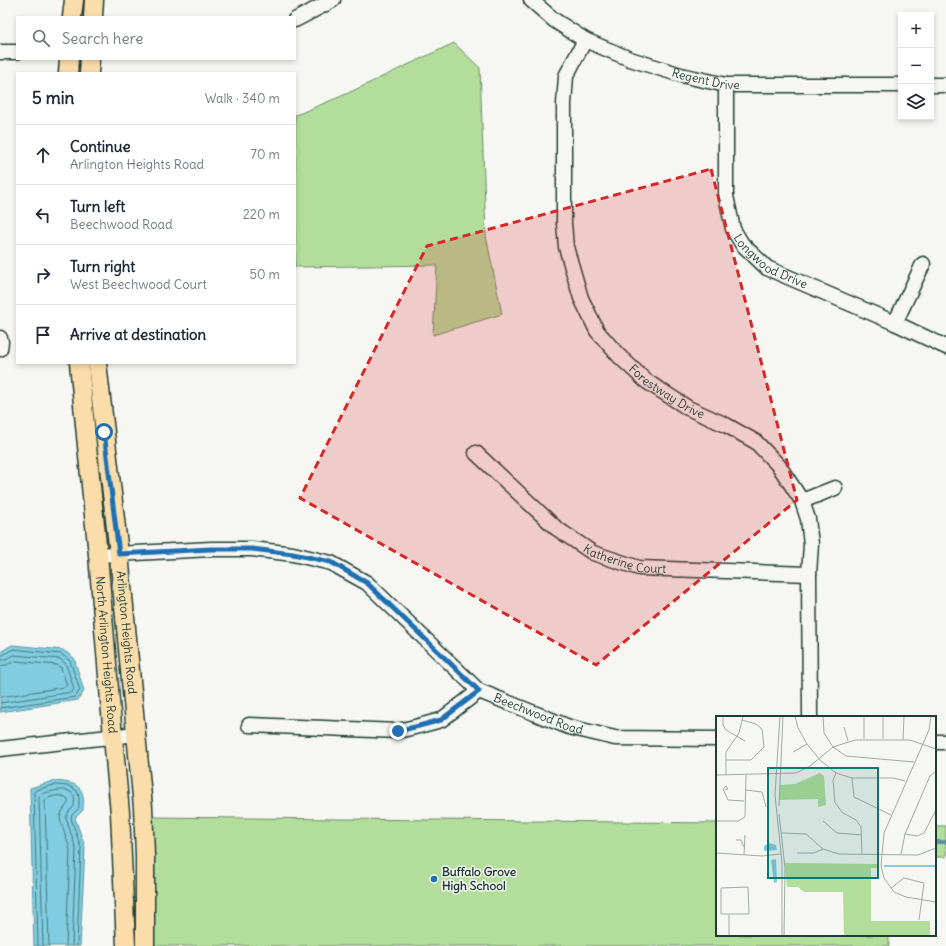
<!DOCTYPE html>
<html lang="en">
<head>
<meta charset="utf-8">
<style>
	:root { --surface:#fff; --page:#f6f6f7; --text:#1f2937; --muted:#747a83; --line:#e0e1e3 }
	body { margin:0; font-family:Delius,sans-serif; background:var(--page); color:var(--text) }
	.controls { position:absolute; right:12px; top:12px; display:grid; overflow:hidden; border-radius:0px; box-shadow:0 2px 6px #0003 }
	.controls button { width:36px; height:36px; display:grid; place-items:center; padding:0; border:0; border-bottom:1px solid var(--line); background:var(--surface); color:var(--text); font:20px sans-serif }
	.stop { position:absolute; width:12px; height:12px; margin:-9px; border:3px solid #1f6fb2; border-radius:50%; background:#fff }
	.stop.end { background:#1f6fb2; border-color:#fff; box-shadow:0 1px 4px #0008 }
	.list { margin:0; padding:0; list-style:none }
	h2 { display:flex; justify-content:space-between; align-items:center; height:52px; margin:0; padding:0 16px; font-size:17px }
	h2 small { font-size:13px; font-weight:400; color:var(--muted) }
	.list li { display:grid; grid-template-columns:26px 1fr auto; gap:12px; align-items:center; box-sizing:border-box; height:60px; padding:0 16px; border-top:1px solid var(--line) }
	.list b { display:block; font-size:15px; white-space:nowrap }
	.list p { margin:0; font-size:13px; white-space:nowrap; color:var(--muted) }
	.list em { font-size:13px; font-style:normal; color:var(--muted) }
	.icon { flex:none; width:22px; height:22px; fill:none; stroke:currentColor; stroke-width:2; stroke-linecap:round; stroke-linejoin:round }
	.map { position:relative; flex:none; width:946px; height:946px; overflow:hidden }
	.search { position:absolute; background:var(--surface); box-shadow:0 2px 6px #0003; left:16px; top:16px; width:280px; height:44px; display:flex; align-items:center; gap:10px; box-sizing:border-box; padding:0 14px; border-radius:0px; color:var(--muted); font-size:15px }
	.panel { position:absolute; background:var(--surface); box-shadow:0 2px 6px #0003; left:16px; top:72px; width:280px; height:292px; border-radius:0px }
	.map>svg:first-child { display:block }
	.green { fill:#b3dd9a; stroke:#698d67 }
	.water { fill:#80cce0; stroke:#59939b }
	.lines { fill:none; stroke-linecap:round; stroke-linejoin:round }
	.shore { stroke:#467679; stroke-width:1 }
	.stream { stroke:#59939b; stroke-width:4 }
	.minor-casing { stroke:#1f3d34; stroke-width:17 }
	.major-casing { stroke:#1f3d34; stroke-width:21 }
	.minor { stroke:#f6f6f2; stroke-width:14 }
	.major { stroke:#faddab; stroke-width:18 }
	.route { stroke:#1f6fb2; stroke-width:5 }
	.marked { fill:#d62828; fill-opacity:0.2; stroke:#d62828; stroke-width:3; stroke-dasharray:8 5; stroke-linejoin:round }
	.poi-dot { fill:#1f6fb2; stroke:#f6f6f2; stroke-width:1.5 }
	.labels { text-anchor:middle; stroke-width:3; stroke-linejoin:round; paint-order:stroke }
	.street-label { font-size:12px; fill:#1f3d34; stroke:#f6f6f2 }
	.poi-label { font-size:12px; font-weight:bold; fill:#1f3d34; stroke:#f6f6f2; text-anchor:start }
	.inset-river { fill:none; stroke:#80cce0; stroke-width:2 }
	.inset-road { fill:none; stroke:#a0aca6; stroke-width:1 }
	.view { fill:#0f766e; fill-opacity:0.15; stroke:#0f766e; stroke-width:2 }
	.inset-edge { fill:none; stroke:#1f3d34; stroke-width:2 }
</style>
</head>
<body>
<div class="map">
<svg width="946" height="946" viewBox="0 0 946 946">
	<rect width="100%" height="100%" fill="#f6f6f2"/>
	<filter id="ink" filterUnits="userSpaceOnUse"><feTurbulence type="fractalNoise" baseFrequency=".025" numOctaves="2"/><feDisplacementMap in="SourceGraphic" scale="8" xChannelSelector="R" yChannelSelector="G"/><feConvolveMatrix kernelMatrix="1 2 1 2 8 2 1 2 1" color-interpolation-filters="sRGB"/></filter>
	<g filter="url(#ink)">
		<path class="green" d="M454,43L480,68L486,236L502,314L433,335L437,265L295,267V115L301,113L344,95Z
			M152,817L717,823V935H889V946H152Z
			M935,826H946V857H935Z"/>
		<path class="water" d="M12,645L63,650L74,658L84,691L78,700L0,712V652Z
			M53,781C65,782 81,782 83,796C84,800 83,805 83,810L75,818L85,847L80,946H34L30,788Z"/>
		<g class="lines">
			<path class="shore" d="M0,655H3L13,649L61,654L70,661L80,690L75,697L0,708
				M0,660H4L14,655L60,659L66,664L74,689L72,692L0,703
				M0,666L6,665L16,661L57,665L61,668L67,685L65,687L0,697
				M38,946L34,792L36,790L54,785L69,786L77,791L79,797V808L72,815L71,818L81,848L77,946
				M43,946L39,796L41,794C49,792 69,785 74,796C75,799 74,803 74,806L68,813L66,818L76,849L72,946
				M49,946L45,800C51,795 63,794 68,799V803L63,810L60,817L61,822L70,850L66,946"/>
			<path class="stream" d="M935,842H946"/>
			<g class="minor-casing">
				<g id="minor">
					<path id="s1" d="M531,0L554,20L585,40L630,59L681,75L726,85H901"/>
					<path d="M295,20L333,0"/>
					<path id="s2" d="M585,40L566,76L564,104V223L566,247L581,298L597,331L619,356L646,381L688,408L726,425L756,442L779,466L802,501L808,519L811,544L809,574L810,717"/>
					<path d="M0,52H17"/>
					<path id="s3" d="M726,85V196L733,229L742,244L767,268L895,323L946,347"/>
					<path d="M931,85H946"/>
					<path d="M895,323L923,264"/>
					<path d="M0,338L1,342L0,349"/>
					<path id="s4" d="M476,453L556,528L593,553L639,568L809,574"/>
					<path d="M802,501L835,488"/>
					<path id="s5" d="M98,555L211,549H252L293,554L331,563L367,583L479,691L569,727L615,738L717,739"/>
					<path d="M249,725L398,731L419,726L441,720L479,691"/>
					<path d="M935,742H946"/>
					<path d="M0,749L136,734"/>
				</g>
			</g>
			<g class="major-casing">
				<g id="major">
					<path d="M72,17L74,0"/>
					<path d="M93,17L94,0"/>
					<path d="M68,73L69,59"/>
					<path d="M89,73L90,59"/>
					<path id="s6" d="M79,363L88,456L98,555L113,737L120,813L126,946"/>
					<path id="s7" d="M97,363L119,554L143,807L145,855V946"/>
				</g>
			</g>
			<use href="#minor" class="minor"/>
			<use href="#major" class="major"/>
		</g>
	</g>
	<g class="lines" filter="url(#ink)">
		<path class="route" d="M104,432L119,554L211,549H252L293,554L331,562L367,583L479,691L441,720L419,726L398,731"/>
	</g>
	<path class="marked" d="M711,169L797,500L596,665L300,498L427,246Z"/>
	<circle class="poi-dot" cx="434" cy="879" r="4"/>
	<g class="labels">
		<g class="street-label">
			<text dy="4" stroke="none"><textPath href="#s1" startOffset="195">Regent Drive</textPath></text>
			<text dy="4" stroke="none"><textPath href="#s3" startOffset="196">Longwood Drive</textPath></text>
			<text dy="4" stroke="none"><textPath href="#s2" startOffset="395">Forestway Drive</textPath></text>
			<text dy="4" stroke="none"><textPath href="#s4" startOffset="187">Katherine Court</textPath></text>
			<text dy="4" stroke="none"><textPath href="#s7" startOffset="271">Arlington Heights Road</textPath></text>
			<text dy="4" stroke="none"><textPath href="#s6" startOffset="293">North Arlington Heights Road</textPath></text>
			<text dy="4" stroke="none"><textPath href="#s5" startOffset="495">Beechwood Road</textPath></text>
		</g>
		<g class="poi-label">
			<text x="442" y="876">Buffalo Grove<tspan x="442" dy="14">High School</tspan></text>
		</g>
	</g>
	<g transform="translate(716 716)">
		<rect width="220" height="220" fill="#f6f6f2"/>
		<path d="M104,57L108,60L110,89L102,91V83L63,84L64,69L79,68ZM69,147L163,148V152H155V205H214V220H128L127,176H88L82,171H71Z" fill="#b3dd9a"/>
		<path d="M53,127L60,129L61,134L48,135V130ZM60,143L61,166L58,167L55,144Z" fill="#80cce0"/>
		<path class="inset-river" d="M168,150H220"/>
		<path class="inset-road" d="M7,0V9L10,14L29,25M64,0L59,79L66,147V220M79,0L82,12L91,28L104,44L120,57L136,62H178L189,65M107,0L108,17L117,31L130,40L198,46M215,0L213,14L168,117L165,150L168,162L178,176L190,181L220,186M128,11L132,25M148,23V0M167,23V0M187,24L188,0M77,36L91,28M10,44H35L48,31L46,13L40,8L26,4M120,57L117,64L119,87L127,97L140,104L145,111L146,138M0,59L80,57L94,50L117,31L139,24H194L220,33M10,59V36L23,17L27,0M136,62L138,81L175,99M9,74L12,73L10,70L7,73L12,84L28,85M30,74L46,76L50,91M63,90L67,0M63,98L69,152L68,220M0,105H22L29,101L30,59M107,105L121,117L146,119M66,117L90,118L107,133L123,138L202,139L220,132M189,118L201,120L208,117L220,94M20,124H25L28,131M0,137L46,140L65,138M81,137H98L107,133M185,138L189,118L214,60L220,55M28,139L29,119M32,171L33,198H5V172ZM175,172L188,162L208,167L203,204M0,180V204M13,220V199"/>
		<path class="view" d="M52,52H162V162H52Z"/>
		<rect width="220" height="220" class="inset-edge"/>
	</g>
</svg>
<div class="controls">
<button>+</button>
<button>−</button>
<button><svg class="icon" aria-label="layers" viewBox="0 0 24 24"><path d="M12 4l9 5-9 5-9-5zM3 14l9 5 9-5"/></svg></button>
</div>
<div class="stop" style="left:104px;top:432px"></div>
<div class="stop end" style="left:398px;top:731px"></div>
<div class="search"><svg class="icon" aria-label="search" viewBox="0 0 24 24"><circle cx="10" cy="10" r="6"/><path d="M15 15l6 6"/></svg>Search here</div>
<section class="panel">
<h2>5 min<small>Walk · 340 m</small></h2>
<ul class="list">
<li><svg class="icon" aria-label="ahead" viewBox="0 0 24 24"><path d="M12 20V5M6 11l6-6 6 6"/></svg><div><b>Continue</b><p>Arlington Heights Road</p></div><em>70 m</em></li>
<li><svg class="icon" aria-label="left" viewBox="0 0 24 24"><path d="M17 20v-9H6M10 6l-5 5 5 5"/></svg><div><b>Turn left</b><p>Beechwood Road</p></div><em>220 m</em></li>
<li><svg class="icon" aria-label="right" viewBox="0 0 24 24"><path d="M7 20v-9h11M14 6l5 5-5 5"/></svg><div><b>Turn right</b><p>West Beechwood Court</p></div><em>50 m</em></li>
<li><svg class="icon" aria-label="arrive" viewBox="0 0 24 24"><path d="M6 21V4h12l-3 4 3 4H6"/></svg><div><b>Arrive at destination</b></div></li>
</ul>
</section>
</div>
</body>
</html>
